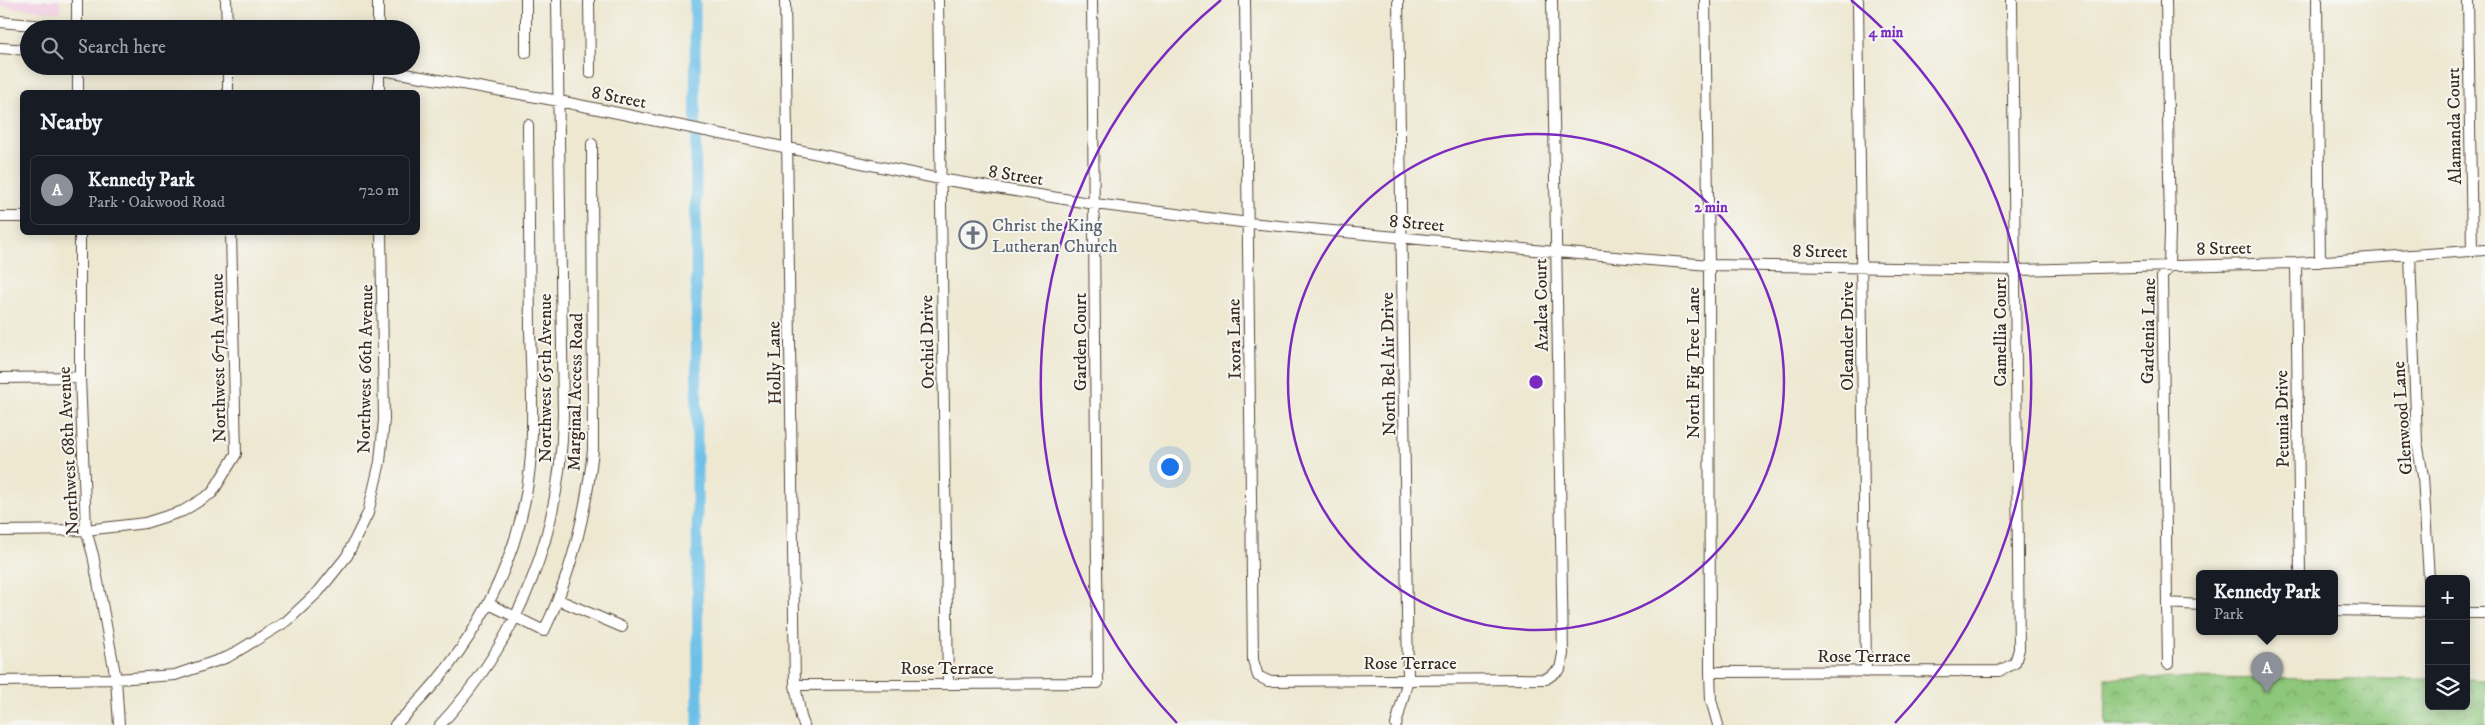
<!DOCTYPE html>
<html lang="en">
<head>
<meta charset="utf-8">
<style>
	:root { --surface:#171b24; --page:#242831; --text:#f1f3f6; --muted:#9ea1a6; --line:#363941; --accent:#8c9099 }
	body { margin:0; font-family:"IM FELL DW Pica",serif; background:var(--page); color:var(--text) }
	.controls { position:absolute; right:15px; bottom:15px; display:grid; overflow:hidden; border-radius:8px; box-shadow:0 2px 12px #0003 }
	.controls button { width:45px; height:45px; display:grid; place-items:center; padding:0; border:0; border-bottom:1px solid var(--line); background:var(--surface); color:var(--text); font:25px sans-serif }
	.you { position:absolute; left:1169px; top:466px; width:18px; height:18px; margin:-12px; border:4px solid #fff; border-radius:50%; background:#1a73e8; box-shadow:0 0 0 8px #1a73e833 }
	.badge { display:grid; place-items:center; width:32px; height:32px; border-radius:50%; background:var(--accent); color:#fff; font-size:16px; font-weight:700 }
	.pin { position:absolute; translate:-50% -41px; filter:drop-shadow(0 1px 2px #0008) }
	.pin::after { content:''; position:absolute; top:26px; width:18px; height:15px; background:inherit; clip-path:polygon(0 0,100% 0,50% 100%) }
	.popup { position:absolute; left:2196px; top:570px; width:142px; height:65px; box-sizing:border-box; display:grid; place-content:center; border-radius:8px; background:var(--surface); filter:drop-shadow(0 1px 4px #0005); font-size:16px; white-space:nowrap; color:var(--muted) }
	.popup b { font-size:19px; color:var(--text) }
	.popup::after { content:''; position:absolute; left:50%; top:100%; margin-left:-10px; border:10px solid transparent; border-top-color:var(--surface) }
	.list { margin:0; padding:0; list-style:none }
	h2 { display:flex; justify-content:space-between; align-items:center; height:65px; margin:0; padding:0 20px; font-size:21px }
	h2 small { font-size:16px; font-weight:400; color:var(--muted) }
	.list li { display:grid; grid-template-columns:32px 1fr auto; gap:15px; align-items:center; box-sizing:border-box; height:70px; margin:0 10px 10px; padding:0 10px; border:1px solid var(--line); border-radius:8px }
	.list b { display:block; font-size:19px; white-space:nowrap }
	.list p { margin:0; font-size:16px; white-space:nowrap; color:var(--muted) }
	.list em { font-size:16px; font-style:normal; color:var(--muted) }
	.icon { flex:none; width:28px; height:28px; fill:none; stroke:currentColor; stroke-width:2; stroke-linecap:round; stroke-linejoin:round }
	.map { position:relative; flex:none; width:2485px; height:725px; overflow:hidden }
	.search { position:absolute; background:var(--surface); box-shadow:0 2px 12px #0003; left:20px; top:20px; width:400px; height:55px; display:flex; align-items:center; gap:12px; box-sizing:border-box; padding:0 18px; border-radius:28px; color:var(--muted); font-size:19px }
	.panel { position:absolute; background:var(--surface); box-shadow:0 2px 12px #0003; left:20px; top:90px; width:400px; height:145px; border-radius:8px }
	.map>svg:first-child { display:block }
	.built { fill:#f1d0e3 }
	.park { fill:url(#park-crowns); stroke:#64784c }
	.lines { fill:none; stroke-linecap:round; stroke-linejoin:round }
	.canal { stroke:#6cc0e8; stroke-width:11 }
	.minor-casing { stroke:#564639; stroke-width:12 }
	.minor { stroke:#fff; stroke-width:10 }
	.ring { fill:none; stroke:#7b2cbf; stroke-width:2.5 }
	.labels { text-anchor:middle; stroke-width:4; stroke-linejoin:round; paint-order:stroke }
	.street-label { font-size:18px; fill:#3b2a1e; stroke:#f6f6f2 }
	.worship-label { font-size:18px; fill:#5b616d; stroke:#f6f6f2; text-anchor:start }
	.centre { fill:#7b2cbf; stroke:#f6f6f2; stroke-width:2.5 }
	.ring-label { font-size:15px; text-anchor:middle; font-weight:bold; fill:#7b2cbf; stroke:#f6f6f2; stroke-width:4; stroke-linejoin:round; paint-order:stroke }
</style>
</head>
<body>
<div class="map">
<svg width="2485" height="725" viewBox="0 0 2485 725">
	<defs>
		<pattern id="park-crowns" width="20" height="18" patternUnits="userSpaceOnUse" patternTransform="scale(1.25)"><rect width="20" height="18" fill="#8ec77b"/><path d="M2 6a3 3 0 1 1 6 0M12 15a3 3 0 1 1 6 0" fill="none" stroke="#75a264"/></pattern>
	</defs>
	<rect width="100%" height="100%" fill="#f6f6f2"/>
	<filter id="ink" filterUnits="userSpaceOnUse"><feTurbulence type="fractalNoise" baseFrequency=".02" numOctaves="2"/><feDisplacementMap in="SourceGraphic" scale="10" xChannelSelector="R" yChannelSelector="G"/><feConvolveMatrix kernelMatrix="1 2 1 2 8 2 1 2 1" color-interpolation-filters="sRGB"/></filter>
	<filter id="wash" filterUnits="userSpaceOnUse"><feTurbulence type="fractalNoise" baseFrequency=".0096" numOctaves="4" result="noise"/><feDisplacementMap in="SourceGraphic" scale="20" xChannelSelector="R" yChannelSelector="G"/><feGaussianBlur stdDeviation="1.12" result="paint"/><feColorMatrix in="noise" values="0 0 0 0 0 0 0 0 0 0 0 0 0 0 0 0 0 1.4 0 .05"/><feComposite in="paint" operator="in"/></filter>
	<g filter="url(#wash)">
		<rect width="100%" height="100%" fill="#eee8d1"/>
		<path class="built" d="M0,0H60V12L0,6Z"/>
		<path class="park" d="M2105,678L2429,679V706H2466V679L2485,680V725H2106Z"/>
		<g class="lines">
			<path class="canal" d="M695,0L698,725"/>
		</g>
	</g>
	<g filter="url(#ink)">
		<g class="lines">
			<g class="minor-casing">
				<path id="minor" d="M77,0V29
					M226,0L227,29
					M378,0V29
					M526,0V53
					M589,0L590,73
					M785,0L795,685L801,717L804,725
					M938,0L948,684
					M1245,0L1253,660L1258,676L1268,681L1546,679L1560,669L1563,654L1552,0
					M1705,0L1709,265L1710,672L1711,700L1718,725
					M1858,0L1866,672
					M2166,0L2170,231L2169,265L2162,277L2168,664
					M2317,0L2320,262
					M2468,0L2472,251
					M0,22L77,29
					M0,48L29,50
					M78,66V92
					M228,66V92
					M359,66L559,101L940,179L1095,204L1249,223L1556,252L1709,265L2016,270L2296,263L2485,250
					M379,66V92
					M0,217H22
					M80,232V377L86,530L93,555L116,679L119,725
					M2410,255L2417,442L2423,476L2429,579
					M2296,263L2300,574
					M0,378L80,377
					M0,531L86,530L145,523L183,511L212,493L236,454L231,232
					M559,600L622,627
					M2167,603L2200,605
					M489,604L544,631C572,573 586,514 593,450L592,144
					M2334,610L2429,612
					M2466,613H2485
					M1710,672L1999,671L2015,663L2019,649L2012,0
					M0,681L116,679L175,675L228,657L287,621L319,591L347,556L368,513L380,462L384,420L381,232
					M795,685L1098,683L1092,0
					M395,725C471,654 524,559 531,454C534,413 531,371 530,329C529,261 529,193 528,125
					M440,725C521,637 561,533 563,415L557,0
					M1396,725L1408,679L1398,0"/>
			</g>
			<use href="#minor" class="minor"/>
		</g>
	</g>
	<g class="ring">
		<circle cx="1536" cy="382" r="248"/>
		<path d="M1177 723A495 495 0 0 1 1221 0M1851 0A495 495 0 0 1 1895 723"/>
	</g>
	<defs>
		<g id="church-ring" transform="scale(1.4375)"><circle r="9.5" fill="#f6f6f2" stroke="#6b7280" stroke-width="1.5"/><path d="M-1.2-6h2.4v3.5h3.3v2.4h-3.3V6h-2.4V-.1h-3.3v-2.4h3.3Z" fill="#6b7280"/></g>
	</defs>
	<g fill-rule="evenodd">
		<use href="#church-ring" x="973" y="235"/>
	</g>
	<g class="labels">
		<g class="street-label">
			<text transform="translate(619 97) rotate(11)" y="6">8 Street</text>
			<text transform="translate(2454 126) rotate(-91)" y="6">Alamanda Court</text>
			<text transform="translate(1016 175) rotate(9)" y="6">8 Street</text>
			<text transform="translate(1417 223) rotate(5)" y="6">8 Street</text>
			<text transform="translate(2224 248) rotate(-1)" y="6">8 Street</text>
			<text transform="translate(1820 251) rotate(1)" y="6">8 Street</text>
			<text transform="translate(1541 305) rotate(-91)" y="6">Azalea Court</text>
			<text transform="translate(2148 331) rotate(-89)" y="6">Gardenia Lane</text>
			<text transform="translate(2000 332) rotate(-90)" y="6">Camellia Court</text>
			<text transform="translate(1847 336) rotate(-90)" y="6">Oleander Drive</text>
			<text transform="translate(1234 339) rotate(-91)" y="6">Ixora Lane</text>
			<text transform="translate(927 342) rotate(-91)" y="6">Orchid Drive</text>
			<text transform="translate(1080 342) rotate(-90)" y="6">Garden Court</text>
			<text transform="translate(218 358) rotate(-91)" y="6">Northwest 67th Avenue</text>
			<text transform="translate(774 363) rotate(-91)" y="6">Holly Lane</text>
			<text transform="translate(1693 363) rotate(-90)" y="6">North Fig Tree Lane</text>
			<text transform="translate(1388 364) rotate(-91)" y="6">North Bel Air Drive</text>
			<text transform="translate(365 369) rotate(-89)" y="6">Northwest 66th Avenue</text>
			<text transform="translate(545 378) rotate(-90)" y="6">Northwest 65th Avenue</text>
			<text transform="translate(575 392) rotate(-89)" y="6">Marginal Access Road</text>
			<text transform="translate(2402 418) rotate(-94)" y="6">Glenwood Lane</text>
			<text transform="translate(2282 419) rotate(-91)" y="6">Petunia Drive</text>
			<text transform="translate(68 451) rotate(-93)" y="6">Northwest 68th Avenue</text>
			<text x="1864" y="662">Rose Terrace</text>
			<text x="1410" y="669">Rose Terrace</text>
			<text x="947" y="674">Rose Terrace</text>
		</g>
		<g class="worship-label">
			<text x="992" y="231">Christ the King<tspan x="992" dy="21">Lutheran Church</tspan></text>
		</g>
	</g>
	<circle cx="1536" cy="382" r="8" class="centre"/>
	<g class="ring-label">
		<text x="1886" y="37">4 min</text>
		<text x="1711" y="212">2 min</text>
	</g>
</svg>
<div class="controls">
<button>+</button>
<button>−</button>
<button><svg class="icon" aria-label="layers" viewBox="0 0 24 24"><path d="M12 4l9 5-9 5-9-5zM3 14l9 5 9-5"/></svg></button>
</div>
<div class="you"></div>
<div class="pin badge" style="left:2267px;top:693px">A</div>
<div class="popup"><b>Kennedy Park</b>Park</div>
<div class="search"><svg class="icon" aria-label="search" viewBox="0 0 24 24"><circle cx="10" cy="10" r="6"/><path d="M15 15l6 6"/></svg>Search here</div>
<section class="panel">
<h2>Nearby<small></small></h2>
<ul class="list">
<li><span class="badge">A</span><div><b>Kennedy Park</b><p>Park · Oakwood Road</p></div><em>720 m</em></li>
</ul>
</section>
</div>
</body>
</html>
